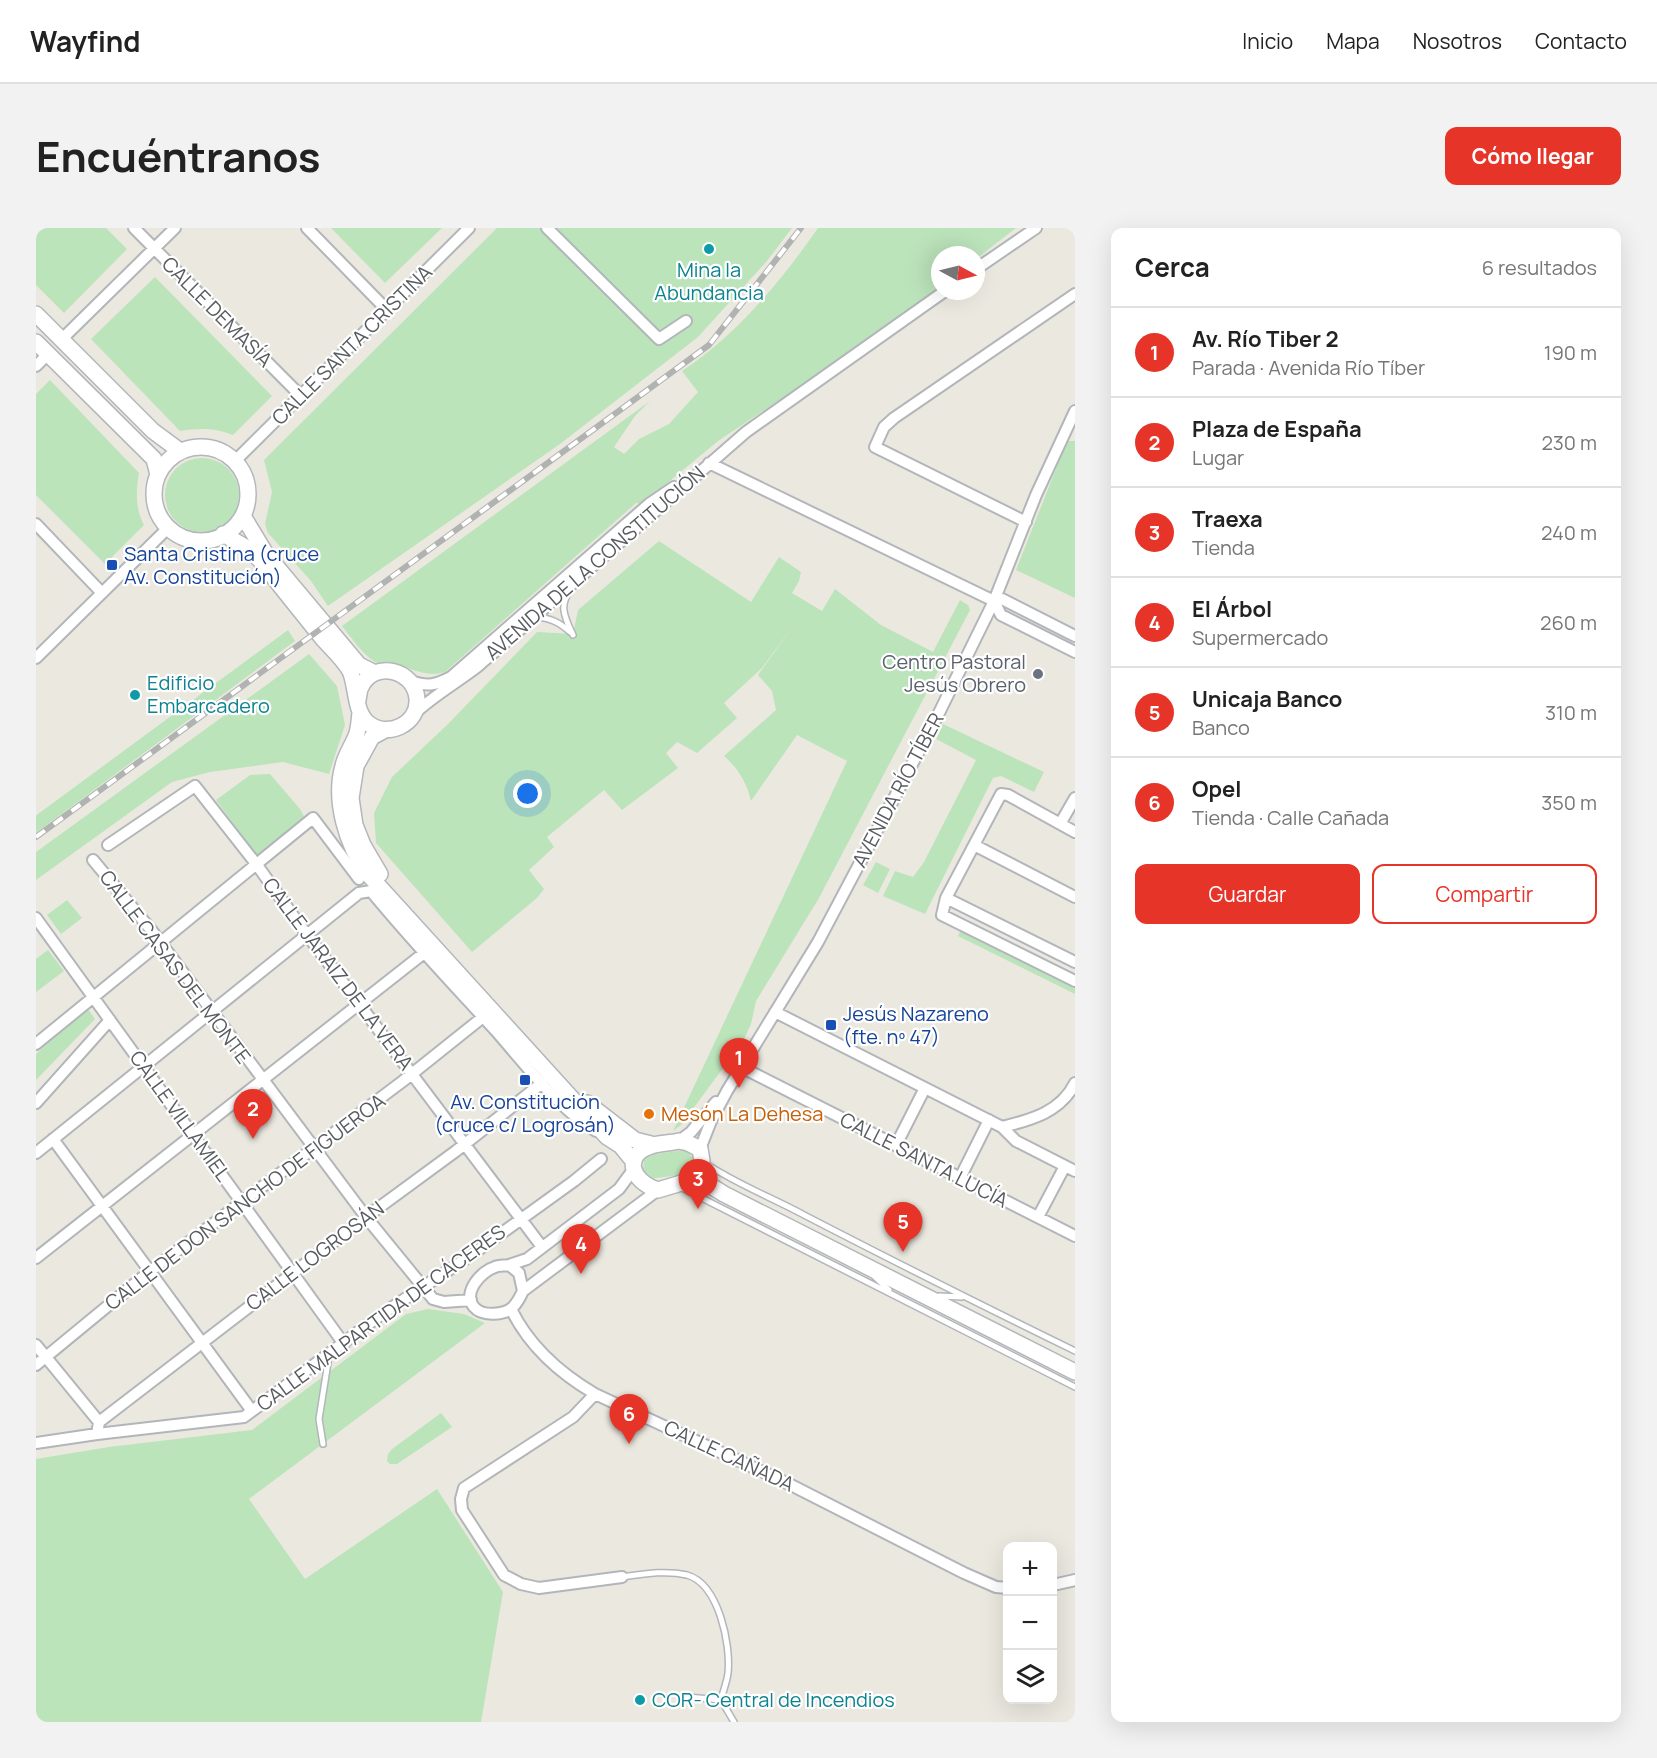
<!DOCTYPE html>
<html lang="es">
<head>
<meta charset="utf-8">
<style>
	:root { --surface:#fff; --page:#f2f2f2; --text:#222; --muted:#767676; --line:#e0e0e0; --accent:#e73429 }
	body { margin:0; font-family:Manrope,sans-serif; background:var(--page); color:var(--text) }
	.controls { position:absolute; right:18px; bottom:18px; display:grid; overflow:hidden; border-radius:12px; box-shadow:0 6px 24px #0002 }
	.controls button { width:54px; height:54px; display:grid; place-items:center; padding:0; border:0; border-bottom:2px solid var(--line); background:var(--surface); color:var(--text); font:30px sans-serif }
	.compass { position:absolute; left:895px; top:18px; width:54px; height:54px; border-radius:50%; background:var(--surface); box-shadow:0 6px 24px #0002; rotate:97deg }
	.you { position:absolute; left:492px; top:566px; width:21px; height:21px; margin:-15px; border:4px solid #fff; border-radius:50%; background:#1a73e8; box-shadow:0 0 0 9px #1a73e833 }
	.badge { display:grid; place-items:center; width:39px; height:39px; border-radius:50%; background:var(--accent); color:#fff; font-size:20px; font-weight:700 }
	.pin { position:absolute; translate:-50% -50px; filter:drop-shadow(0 2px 3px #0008) }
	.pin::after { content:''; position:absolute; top:32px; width:21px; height:18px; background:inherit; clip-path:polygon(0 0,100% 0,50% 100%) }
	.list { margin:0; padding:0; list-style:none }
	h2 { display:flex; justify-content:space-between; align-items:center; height:78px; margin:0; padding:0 24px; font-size:26px }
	h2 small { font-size:20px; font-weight:400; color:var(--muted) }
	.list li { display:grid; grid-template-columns:39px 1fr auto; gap:18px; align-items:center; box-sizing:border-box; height:90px; padding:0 24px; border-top:2px solid var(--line) }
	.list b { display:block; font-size:22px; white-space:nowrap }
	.list p { margin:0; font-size:20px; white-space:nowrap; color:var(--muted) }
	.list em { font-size:20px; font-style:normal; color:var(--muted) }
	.actions { display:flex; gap:12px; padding:18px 24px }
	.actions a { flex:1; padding:14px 0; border:2px solid var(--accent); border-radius:12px; text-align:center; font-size:21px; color:var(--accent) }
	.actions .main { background:var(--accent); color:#fff }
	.icon { flex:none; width:33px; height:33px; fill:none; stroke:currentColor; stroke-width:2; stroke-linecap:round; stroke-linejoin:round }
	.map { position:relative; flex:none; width:1039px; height:1494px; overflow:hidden; border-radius:12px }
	header { display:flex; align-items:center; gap:36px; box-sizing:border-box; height:84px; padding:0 30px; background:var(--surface); border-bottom:2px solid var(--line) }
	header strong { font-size:28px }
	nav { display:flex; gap:33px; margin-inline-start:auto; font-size:21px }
	.intro { display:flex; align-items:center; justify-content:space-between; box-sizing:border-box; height:144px; padding:0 36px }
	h1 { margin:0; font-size:42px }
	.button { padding:15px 27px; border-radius:12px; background:var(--accent); color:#fff; font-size:21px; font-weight:700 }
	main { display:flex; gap:36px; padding:0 36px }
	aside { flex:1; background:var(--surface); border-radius:12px; box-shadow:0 6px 24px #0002 }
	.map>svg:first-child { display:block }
	.green { fill:#bce4bb }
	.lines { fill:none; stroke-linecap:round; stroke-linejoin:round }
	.lane-casing { stroke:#b2b6ba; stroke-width:8 }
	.street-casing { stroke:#b2b6ba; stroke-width:14 }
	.secondary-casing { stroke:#b3b7bc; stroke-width:18 }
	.lane { stroke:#fff; stroke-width:5 }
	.street { stroke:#fff; stroke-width:10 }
	.secondary { stroke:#fff; stroke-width:15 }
	.rail-casing { stroke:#b1b2b2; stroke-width:6 }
	.rail { stroke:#fff; stroke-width:4; stroke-dasharray:11; stroke-linecap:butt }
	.culture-dot { fill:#0f9aa8; stroke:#fff; stroke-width:2 }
	.transit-dot { fill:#1a4fb4; stroke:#fff; stroke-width:2 }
	.worship-dot { fill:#6b7280; stroke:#fff; stroke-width:2 }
	.food-dot { fill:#e8710a; stroke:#fff; stroke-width:2 }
	.labels { text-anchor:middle; stroke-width:4.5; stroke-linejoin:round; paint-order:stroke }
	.culture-label { font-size:20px; fill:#0d838f; stroke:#fff; text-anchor:start }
	.street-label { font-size:20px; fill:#585c60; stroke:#fff }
	.transit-label { font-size:20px; fill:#164399; stroke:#fff; text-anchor:start }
	.worship-label { font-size:20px; fill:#5b616d; stroke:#fff; text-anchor:end }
	.food-label { font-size:20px; fill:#c56008; stroke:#fff; text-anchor:start }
</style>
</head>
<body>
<header>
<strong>Wayfind</strong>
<nav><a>Inicio</a><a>Mapa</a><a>Nosotros</a><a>Contacto</a></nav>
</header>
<div class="intro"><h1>Encuéntranos</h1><a class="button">Cómo llegar</a></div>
<main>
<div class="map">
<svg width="1039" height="1494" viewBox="0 0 1039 1494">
	<rect width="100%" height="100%" fill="#ebe8df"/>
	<path class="green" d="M0,0H70L91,21L28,85L0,57Z
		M295,0H406L349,55Z
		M461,0H756L731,33L662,109L524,216L292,378L275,353L232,305L229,296L236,264L228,232Z
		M782,0H980L940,31V27H904V59L847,103L682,213L606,276L600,275L409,444C390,450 376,440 357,436C351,435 345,437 339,434C326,426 315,409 306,398L614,173L599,188L578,219L588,226L603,211L633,196L662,164L646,143C701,107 745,53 782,0Z
		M119,49L236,168L197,207C179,200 164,200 144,203L55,111Z
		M14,152L103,245C100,263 99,280 108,297L69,336L0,267V166Z
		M1031,213H1039V370L980,342Z
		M129 267a37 37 0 1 1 74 0a37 37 0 1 1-74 0Z
		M623,313L715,374L743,329L765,344L763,353L756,365L786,383L799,361L845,397L897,424L924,372L932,377L934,382L783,670L720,773L715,796L707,813L645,897L637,903L811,533L761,507L715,573C711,555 702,540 688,528L740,482L736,463L722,447L757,398L726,440L688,475L701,490L661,525L641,514L630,525L642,540L586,582L568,562L511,609L518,619L493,642L508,661L501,670L436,724L340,615L338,585L356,549L411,497L501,404L537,406L542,382Z
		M252,402L259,413L0,605V588L2,586Z
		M273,426L301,458L309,497L293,546L247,534L174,544L136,554L0,652V624Z
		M907,496L1008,544L998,564L965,548L957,550L889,686L847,668L859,643L877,649L888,634L940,532L900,511Z
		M234,546L264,581L270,592L222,630L180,572L214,547Z
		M840,634L854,641L842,665L827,657Z
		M31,672L46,690L25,706L11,687Z
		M926,699L1039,756V766L922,708Z
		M12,722L28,743L0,764V731Z
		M52,781L59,791L0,852V826Z
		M649,922L658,930L656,942L645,947L612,951L607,944L608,931L619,926Z
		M392,1081L428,1086L449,1095L213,1271L269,1351L401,1261L467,1364L445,1494H0V1231L73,1219L216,1202L370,1086Z
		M405,1185L416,1199L361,1236H354L351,1233L352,1226L356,1221Z"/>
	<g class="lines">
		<g class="lane-casing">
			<path id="lane" d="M535,362C522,377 529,390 537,407
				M500,389C514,390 523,394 534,404
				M669,935C700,956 737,970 770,988C859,1034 949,1079 1039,1123
				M644,959L1039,1159
				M838,1048L853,1062
				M903,1068L926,1069
				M287,1216L283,1191L293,1128
				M586,1349C607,1346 630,1342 651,1347C683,1356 695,1417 692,1445C691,1454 687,1463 685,1472L652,1469
				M685,1472L698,1494"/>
		</g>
		<g class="street-casing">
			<path id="street" d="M98,0L265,168
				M271,0L351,82
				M511,0L623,111L650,93
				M940,41L1000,0
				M26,111L139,0
				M0,138L12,126
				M199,233L433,0
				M673,235L958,373
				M990,294L839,219L848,199L858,190L1039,66
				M0,296L66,365
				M958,373L965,387L1039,424
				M958,373L966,371L1039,408
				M0,430L132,300
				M375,453C392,459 400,457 415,449L613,276L638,259
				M378,486C397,468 420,455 441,439L710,204L909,63
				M1024,596L1039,570
				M1039,604L972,567L965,566L910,670L906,687L1039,753
				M72,617L159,558L221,637L263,696L506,1019
				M938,617L1039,669
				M57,632L116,703L330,989L397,1071L408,1074L435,1072
				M910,670L1039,734
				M0,690L308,1116
				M739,784L966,899L980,913L1039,943
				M0,816L277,590L323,651
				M705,839L1039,1008
				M0,875L74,792
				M966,899C995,892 1025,884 1039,855
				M17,911L216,1183
				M643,913L655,904L680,874
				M860,917L889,860
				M664,921L675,893L691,863L782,714L901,489L958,373L1000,267L1039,183
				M0,925L323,665L335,663C375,712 418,757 460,803C488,835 524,882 560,903
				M924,950L953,892
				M1002,989L1029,938
				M0,1030L388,725
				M473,1037L483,1045L487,1063C484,1069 482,1074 477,1079C469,1087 446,1089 438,1079C426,1065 445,1043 459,1039C463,1037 469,1038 473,1037Z
				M473,1037L491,1031L583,961L597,942
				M487,1063L622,962
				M475,1081C493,1118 525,1146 559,1166
				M0,1117L63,1194
				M0,1137L113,1044L367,853L447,789
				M61,1206L63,1194L330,989L420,923L506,855
				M0,1215L61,1206L208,1189L346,1086L434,1028L538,953L565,931
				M586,1349L503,1360L485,1356L468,1347L426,1282L425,1271L428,1260L537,1189L559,1166L753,1256L928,1345L960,1359L972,1360
				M1017,1357L1039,1352"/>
		</g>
		<g class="secondary-casing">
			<path id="secondary" d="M0,86L117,203L144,223
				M0,114L118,231L122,247
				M118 266a47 47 0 1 1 94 0a47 47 0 1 1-94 0Z
				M207,288L230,326L323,437L339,445
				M187,306L211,320L224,332C245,359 266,385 287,411C296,421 308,432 314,443C321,459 318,483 332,495C351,511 383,496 381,471C379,442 338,431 325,459C323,462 323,468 322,472
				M324,485C323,492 323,501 320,508C316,518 309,528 307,538C297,573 311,617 331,645L571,909L585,918L598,934
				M344,646L327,617L319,597L315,570L320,538L336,509L349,502
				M551,875L599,912L619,917
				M643,913L652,915L664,921L666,933L662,950L622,962C594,953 586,926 618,917C626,915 635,915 643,913Z
				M662,950L688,966L1039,1144"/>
		</g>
		<use href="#lane" class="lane"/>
		<use href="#street" class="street"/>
		<use href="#secondary" class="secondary"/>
		<g class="rail-casing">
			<path id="rail" d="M0,609L673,117L765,0"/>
		</g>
		<use href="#rail" class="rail"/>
	</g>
	<g class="culture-dot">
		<circle cx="673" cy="21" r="6"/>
		<circle cx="99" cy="467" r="6"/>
		<circle cx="604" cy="1472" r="6"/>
	</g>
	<g class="transit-dot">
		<rect x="70" y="331" width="12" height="12" rx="3"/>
		<rect x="789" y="791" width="12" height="12" rx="3"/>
		<rect x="483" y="846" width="12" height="12" rx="3"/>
	</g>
	<circle class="worship-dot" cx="1002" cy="446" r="6"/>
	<circle class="food-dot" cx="613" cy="886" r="6"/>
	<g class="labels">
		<g class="culture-label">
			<text x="673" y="49" text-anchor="middle">Mina la<tspan x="673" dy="23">Abundancia</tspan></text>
			<text x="111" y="462">Edificio<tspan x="111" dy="23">Embarcadero</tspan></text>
			<text x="616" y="1479">COR- Central de Incendios</text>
		</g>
		<g class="street-label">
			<text transform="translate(181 84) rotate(45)" y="7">CALLE DEMASÍA</text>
			<text transform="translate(316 117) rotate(-45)" y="7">CALLE SANTA CRISTINA</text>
			<text transform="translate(559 335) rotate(-41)" y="7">AVENIDA DE LA CONSTITUCIÓN</text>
			<text transform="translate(862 562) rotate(-62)" y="7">AVENIDA RÍO TÍBER</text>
			<text transform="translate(139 739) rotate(53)" y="7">CALLE CASAS DEL MONTE</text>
			<text transform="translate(302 746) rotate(53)" y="7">CALLE JARAIZ DE LA VERA</text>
			<text transform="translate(144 888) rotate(54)" y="7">CALLE VILLAMIEL</text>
			<text transform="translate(888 932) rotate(27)" y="7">CALLE SANTA LUCÍA</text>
			<text transform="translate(209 974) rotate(-37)" y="7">CALLE DE DON SANCHO DE FIGUEROA</text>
			<text transform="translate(279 1028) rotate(-37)" y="7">CALLE LOGROSÁN</text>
			<text transform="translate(345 1090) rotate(-36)" y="7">CALLE MALPARTIDA DE CÁCERES</text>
			<text transform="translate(693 1228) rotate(25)" y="7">CALLE CAÑADA</text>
		</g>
		<g class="transit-label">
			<text x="88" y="333">Santa Cristina (cruce<tspan x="88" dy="23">Av. Constitución)</tspan></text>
			<text x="807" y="793">Jesús Nazareno<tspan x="807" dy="23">(fte. nº 47)</tspan></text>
			<text x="489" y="881" text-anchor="middle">Av. Constitución<tspan x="489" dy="23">(cruce c/ Logrosán)</tspan></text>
		</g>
		<g class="worship-label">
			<text x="990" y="441">Centro Pastoral<tspan x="990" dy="23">Jesús Obrero</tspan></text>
		</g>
		<g class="food-label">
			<text x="625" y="893">Mesón La Dehesa</text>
		</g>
	</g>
</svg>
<div class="controls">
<button>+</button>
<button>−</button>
<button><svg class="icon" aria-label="layers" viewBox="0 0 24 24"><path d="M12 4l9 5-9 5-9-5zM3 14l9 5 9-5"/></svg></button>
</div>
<svg class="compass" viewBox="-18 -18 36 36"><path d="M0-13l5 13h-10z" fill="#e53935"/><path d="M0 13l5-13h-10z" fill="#767676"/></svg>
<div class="you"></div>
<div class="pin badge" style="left:703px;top:860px">1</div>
<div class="pin badge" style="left:217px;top:911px">2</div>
<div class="pin badge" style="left:662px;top:981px">3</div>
<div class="pin badge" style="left:545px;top:1046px">4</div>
<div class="pin badge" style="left:867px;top:1024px">5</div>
<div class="pin badge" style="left:593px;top:1216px">6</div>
</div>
<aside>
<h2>Cerca<small>6 resultados</small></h2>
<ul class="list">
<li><span class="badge">1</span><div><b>Av. Río Tiber 2</b><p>Parada · Avenida Río Tíber</p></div><em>190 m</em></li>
<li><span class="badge">2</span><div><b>Plaza de España</b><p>Lugar</p></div><em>230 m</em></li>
<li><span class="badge">3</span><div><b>Traexa</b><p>Tienda</p></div><em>240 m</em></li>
<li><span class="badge">4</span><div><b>El Árbol</b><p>Supermercado</p></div><em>260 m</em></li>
<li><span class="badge">5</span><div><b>Unicaja Banco</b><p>Banco</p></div><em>310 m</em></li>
<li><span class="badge">6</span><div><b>Opel</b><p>Tienda · Calle Cañada</p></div><em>350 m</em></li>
</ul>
<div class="actions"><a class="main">Guardar</a><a>Compartir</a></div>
</aside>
</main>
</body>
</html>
